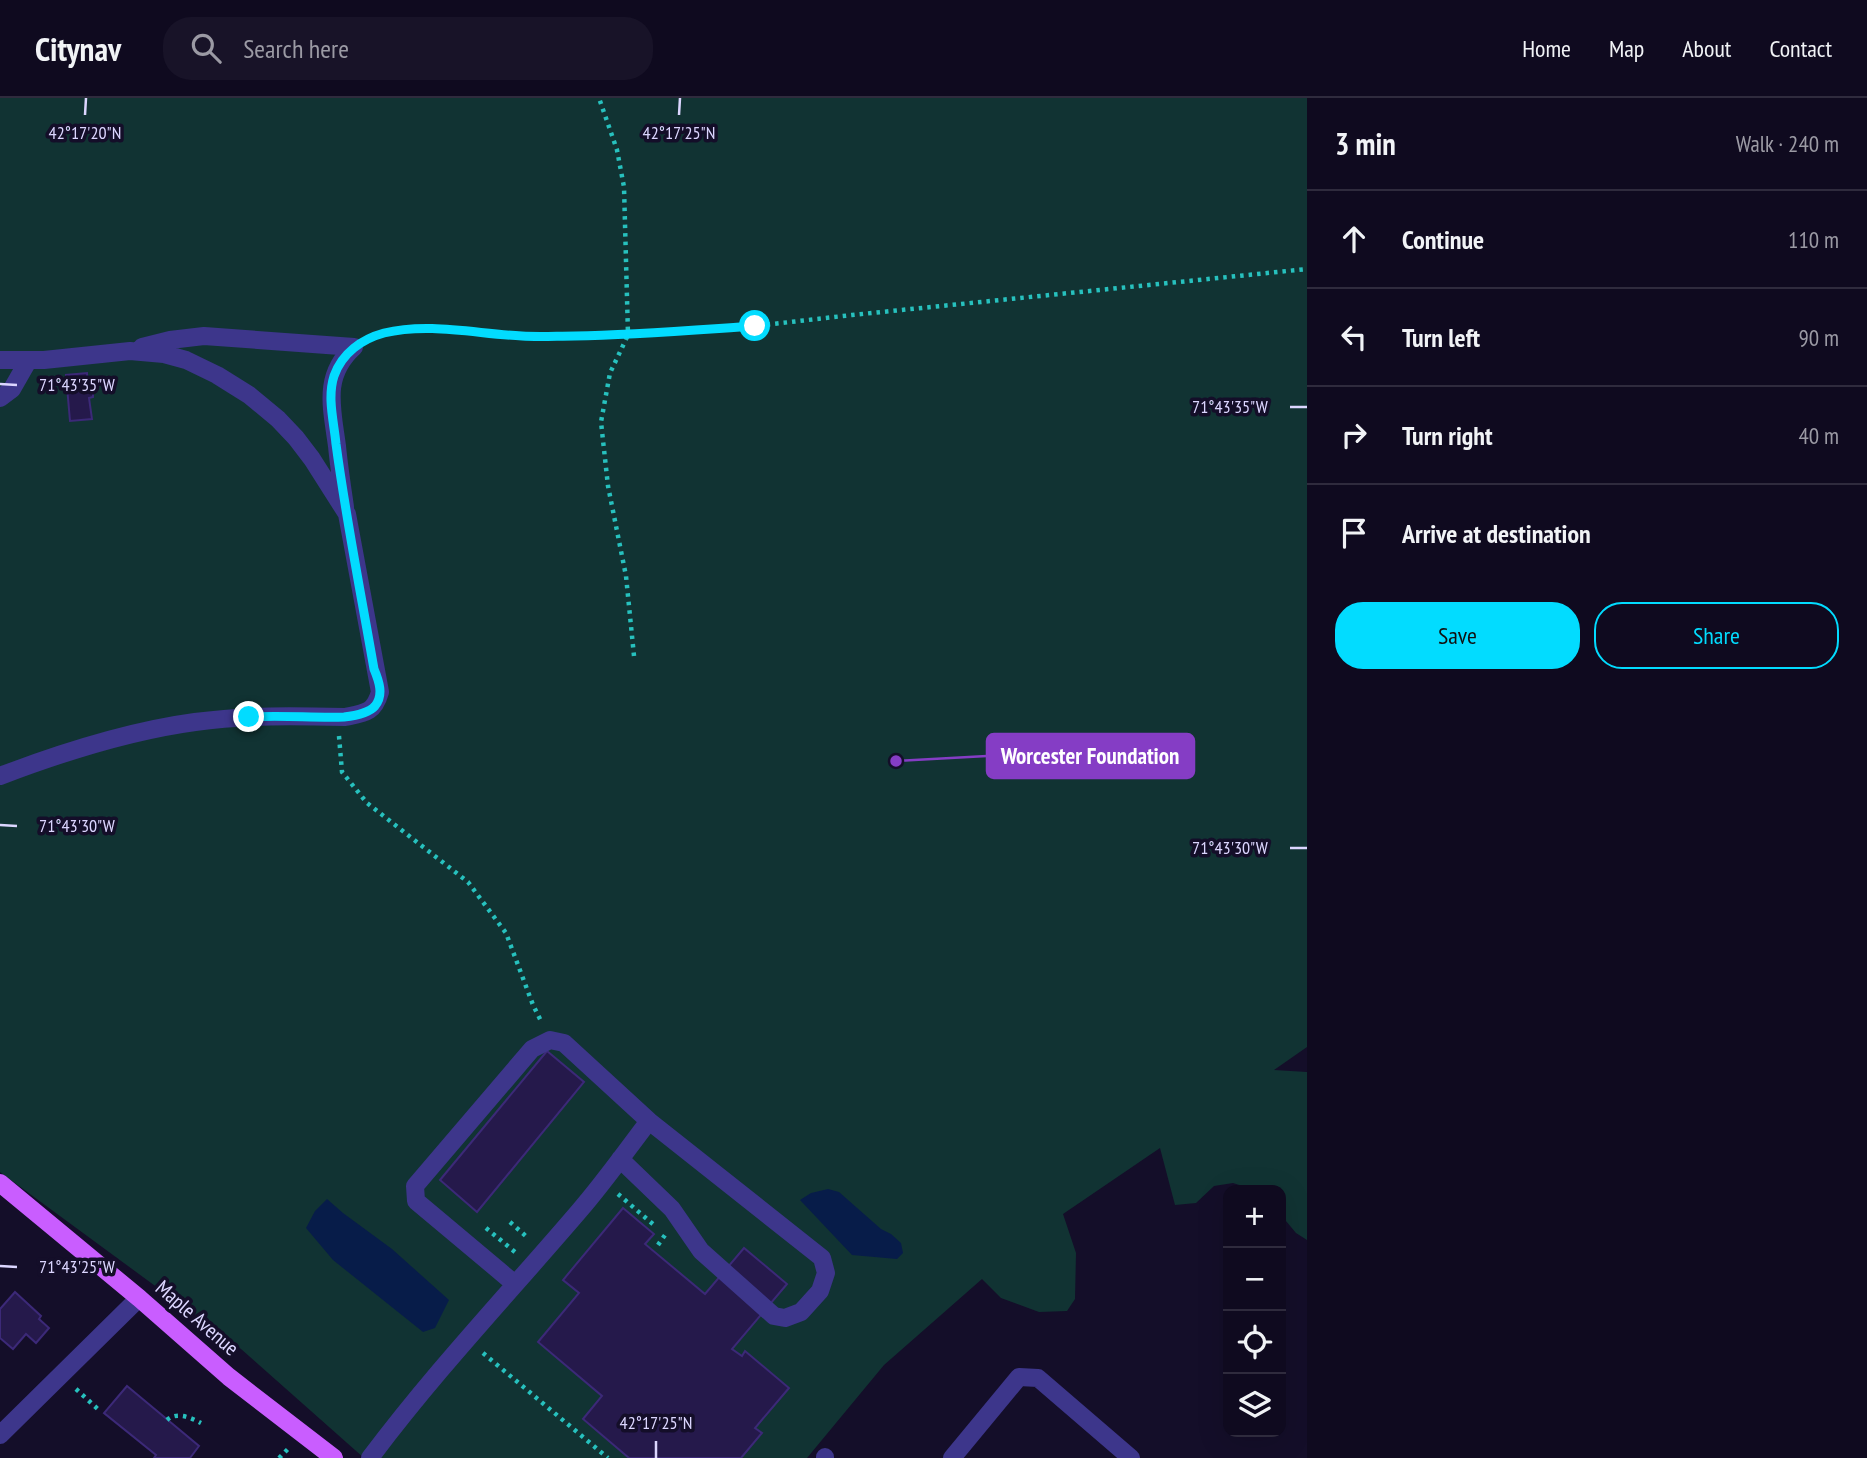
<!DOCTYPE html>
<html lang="en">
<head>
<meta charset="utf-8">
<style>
	:root { --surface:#0f0a1f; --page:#181328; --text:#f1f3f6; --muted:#9b9aa4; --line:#2f2b3d; --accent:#02dcff }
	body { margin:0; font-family:"PT Sans Narrow",sans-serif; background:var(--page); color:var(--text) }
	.controls { position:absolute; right:21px; bottom:21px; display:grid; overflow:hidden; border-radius:14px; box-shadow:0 7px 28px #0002 }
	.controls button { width:63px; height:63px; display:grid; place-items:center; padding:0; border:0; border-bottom:2px solid var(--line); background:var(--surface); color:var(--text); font:35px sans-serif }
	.stop { position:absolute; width:21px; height:21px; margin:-16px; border:5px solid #02dcff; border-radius:50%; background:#fff }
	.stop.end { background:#02dcff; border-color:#fff; box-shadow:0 2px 7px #0008 }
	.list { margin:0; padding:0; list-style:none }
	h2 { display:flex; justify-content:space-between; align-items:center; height:91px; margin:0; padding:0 28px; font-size:30px }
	h2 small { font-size:23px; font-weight:400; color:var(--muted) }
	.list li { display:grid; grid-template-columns:46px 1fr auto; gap:21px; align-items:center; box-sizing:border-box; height:98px; padding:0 28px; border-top:2px solid var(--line) }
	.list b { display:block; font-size:26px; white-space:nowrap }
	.list em { font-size:23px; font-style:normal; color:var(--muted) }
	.actions { display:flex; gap:14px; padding:21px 28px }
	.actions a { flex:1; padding:16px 0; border:2px solid var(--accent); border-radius:28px; text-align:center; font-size:24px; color:var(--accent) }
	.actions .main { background:var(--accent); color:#111 }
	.icon { flex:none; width:38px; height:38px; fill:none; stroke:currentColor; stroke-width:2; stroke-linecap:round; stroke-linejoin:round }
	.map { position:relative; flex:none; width:1307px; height:1360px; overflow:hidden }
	header { display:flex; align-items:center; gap:42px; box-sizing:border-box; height:98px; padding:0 35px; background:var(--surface); border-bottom:2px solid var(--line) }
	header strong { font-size:33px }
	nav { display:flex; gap:38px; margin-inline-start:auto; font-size:24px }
	.search { width:490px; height:63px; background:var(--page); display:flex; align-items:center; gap:18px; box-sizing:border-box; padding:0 24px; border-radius:28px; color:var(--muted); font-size:26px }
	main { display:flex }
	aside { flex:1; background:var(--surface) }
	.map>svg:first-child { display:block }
	.green { fill:#133 }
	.water { fill:#071c49 }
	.building { fill:#25194b; stroke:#3c2978; stroke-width:2 }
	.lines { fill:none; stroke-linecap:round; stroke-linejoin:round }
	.path { stroke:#27c1be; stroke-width:4.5; stroke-dasharray:3.5 5; stroke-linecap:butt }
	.minor { stroke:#3d368b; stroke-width:18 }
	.major { stroke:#c95dff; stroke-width:18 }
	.route { stroke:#02dcff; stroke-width:9 }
	.ticks { fill:none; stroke:#dcd6ff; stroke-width:2.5 }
	.labels { text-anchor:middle; stroke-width:7; stroke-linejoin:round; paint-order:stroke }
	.street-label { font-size:21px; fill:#dcd6ff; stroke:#140e29 }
	.ticks-label { font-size:18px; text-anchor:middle; fill:#dcd6ff; stroke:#140e29; stroke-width:7; stroke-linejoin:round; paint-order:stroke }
	.leader { fill:none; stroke:#853dc5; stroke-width:2.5 }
	.callout-dot { fill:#853dc5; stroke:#140e29; stroke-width:2.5 }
	.callout { fill:#853dc5; stroke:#853dc5; stroke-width:2.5 }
	.callout-label { font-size:23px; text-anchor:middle; font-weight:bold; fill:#fff }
</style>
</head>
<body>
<header>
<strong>Citynav</strong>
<div class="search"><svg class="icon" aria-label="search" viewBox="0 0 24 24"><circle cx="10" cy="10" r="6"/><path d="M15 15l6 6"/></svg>Search here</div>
<nav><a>Home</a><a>Map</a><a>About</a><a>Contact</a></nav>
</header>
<main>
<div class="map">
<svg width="1307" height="1360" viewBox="0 0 1307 1360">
	<rect width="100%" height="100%" fill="#140e29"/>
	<path class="green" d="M0,0H1307V949L1274,972L1307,974V1142L1296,1135L1281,1117V1092H1255L1233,1085L1214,1088L1196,1105L1175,1107L1160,1050L1063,1116L1076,1155L1075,1201L1067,1213L1039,1214L1001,1200L982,1181L884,1267L807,1360H364L241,1251L0,1074Z"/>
	<path class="water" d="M828,1091L839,1094L881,1131L891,1136L901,1145L903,1155L897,1161L852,1157L800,1102L811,1095Z
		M327,1101L343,1115L392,1151L449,1202L435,1230L423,1234L333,1162L306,1130L315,1113Z"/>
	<path class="building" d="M87,275L88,292H93V299L89,300L92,321L70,323L66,277Z
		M547,953L584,984L477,1114L440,1082Z
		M623,1110L654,1136L645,1146L705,1196L744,1150L787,1186L732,1251L742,1258L745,1253L789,1290L755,1330L762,1335L741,1360H629L583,1321L602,1298L538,1244L579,1195L563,1182Z
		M15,1194L41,1218L39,1221L49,1230L36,1245L26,1236L13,1251L0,1240V1211Z
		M127,1288L199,1348L190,1360H154L156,1357L104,1315Z"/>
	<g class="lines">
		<path class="path" d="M371,240C417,221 472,235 520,238C556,241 593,237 628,237L624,89L617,52L599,0
			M634,558L626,478L608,388L601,324L610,275L628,237L755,228L852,217L1307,171
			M339,638L342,674L367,705L468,784L506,835L533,907L542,925
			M618,1096L654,1127
			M510,1124L528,1140
			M486,1130L515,1154
			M658,1147L665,1137
			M483,1255L608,1360
			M76,1291L101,1314
			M167,1322C177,1313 191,1320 201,1325
			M279,1360L289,1350"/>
		<path class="minor" d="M142,249L170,242L204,238L354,249
			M0,262H44L130,253L164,256L186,262L217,277L249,297L278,321L296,340L312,361L347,416L380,594C374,615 365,615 345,619C295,618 245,617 195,624C128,633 63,654 0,678
			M0,300L12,291L28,263
			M345,409C342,388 339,369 337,348C332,310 322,278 354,249
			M620,1061L672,1111L701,1153L774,1218L785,1220L801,1214L820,1193L826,1175L822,1160L649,1023
			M0,1337L139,1200
			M370,1360C435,1273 510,1194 580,1112C605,1083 626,1053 649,1023L564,945L550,942L532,951L415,1088L416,1103L515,1186
			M825,1360V1359
			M952,1360L1019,1279L1038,1280L1131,1360"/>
		<path class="major" d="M0,1085L139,1200L229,1279L334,1360"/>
	</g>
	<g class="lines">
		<path class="route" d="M249,619C281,617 313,620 344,619C353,618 369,615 375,608C384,597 379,583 374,571C361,496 346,421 336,346C334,324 327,300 334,278C342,255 362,241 384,235C429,224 477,236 522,238C539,239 557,238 575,238C635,237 695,232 755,228"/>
	</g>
	<path class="ticks" d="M85,17L86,0M679,17L680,0M0,286L17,287M1290,309H1307M0,727L17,728M1290,750H1307M0,1168L17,1169M656,1360V1343"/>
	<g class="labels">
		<g class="street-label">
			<text transform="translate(197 1220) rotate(41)" y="7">Maple Avenue</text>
		</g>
	</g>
	<g class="ticks-label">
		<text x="85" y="41">42°17'20"N</text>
		<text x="679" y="41">42°17'25"N</text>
		<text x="77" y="293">71°43'35"W</text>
		<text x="1230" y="315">71°43'35"W</text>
		<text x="77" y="734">71°43'30"W</text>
		<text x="1230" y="756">71°43'30"W</text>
		<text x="77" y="1175">71°43'25"W</text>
		<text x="656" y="1331">42°17'25"N</text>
	</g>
	<path class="leader" d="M896 663L987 658"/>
	<circle class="callout-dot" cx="896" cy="663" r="7"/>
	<rect class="callout" x="987" y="636" width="207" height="44" rx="7"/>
	<g class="callout-label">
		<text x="1090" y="666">Worcester Foundation</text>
	</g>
</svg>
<div class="controls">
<button>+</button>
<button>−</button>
<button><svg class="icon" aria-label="locate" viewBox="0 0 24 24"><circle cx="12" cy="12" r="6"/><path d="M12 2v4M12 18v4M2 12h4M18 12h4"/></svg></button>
<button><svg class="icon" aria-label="layers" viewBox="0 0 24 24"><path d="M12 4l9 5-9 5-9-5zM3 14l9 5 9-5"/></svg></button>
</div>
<div class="stop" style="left:755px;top:228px"></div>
<div class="stop end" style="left:249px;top:619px"></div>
</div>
<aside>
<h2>3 min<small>Walk · 240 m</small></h2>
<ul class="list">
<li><svg class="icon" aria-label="ahead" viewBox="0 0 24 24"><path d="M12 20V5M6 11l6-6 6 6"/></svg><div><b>Continue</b></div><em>110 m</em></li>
<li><svg class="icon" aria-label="left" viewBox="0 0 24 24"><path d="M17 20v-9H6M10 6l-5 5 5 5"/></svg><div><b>Turn left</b></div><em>90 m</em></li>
<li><svg class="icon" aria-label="right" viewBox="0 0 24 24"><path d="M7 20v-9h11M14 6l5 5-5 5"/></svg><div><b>Turn right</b></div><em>40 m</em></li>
<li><svg class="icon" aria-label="arrive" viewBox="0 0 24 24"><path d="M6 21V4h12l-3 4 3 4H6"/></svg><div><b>Arrive at destination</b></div></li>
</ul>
<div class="actions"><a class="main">Save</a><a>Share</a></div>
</aside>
</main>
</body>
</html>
